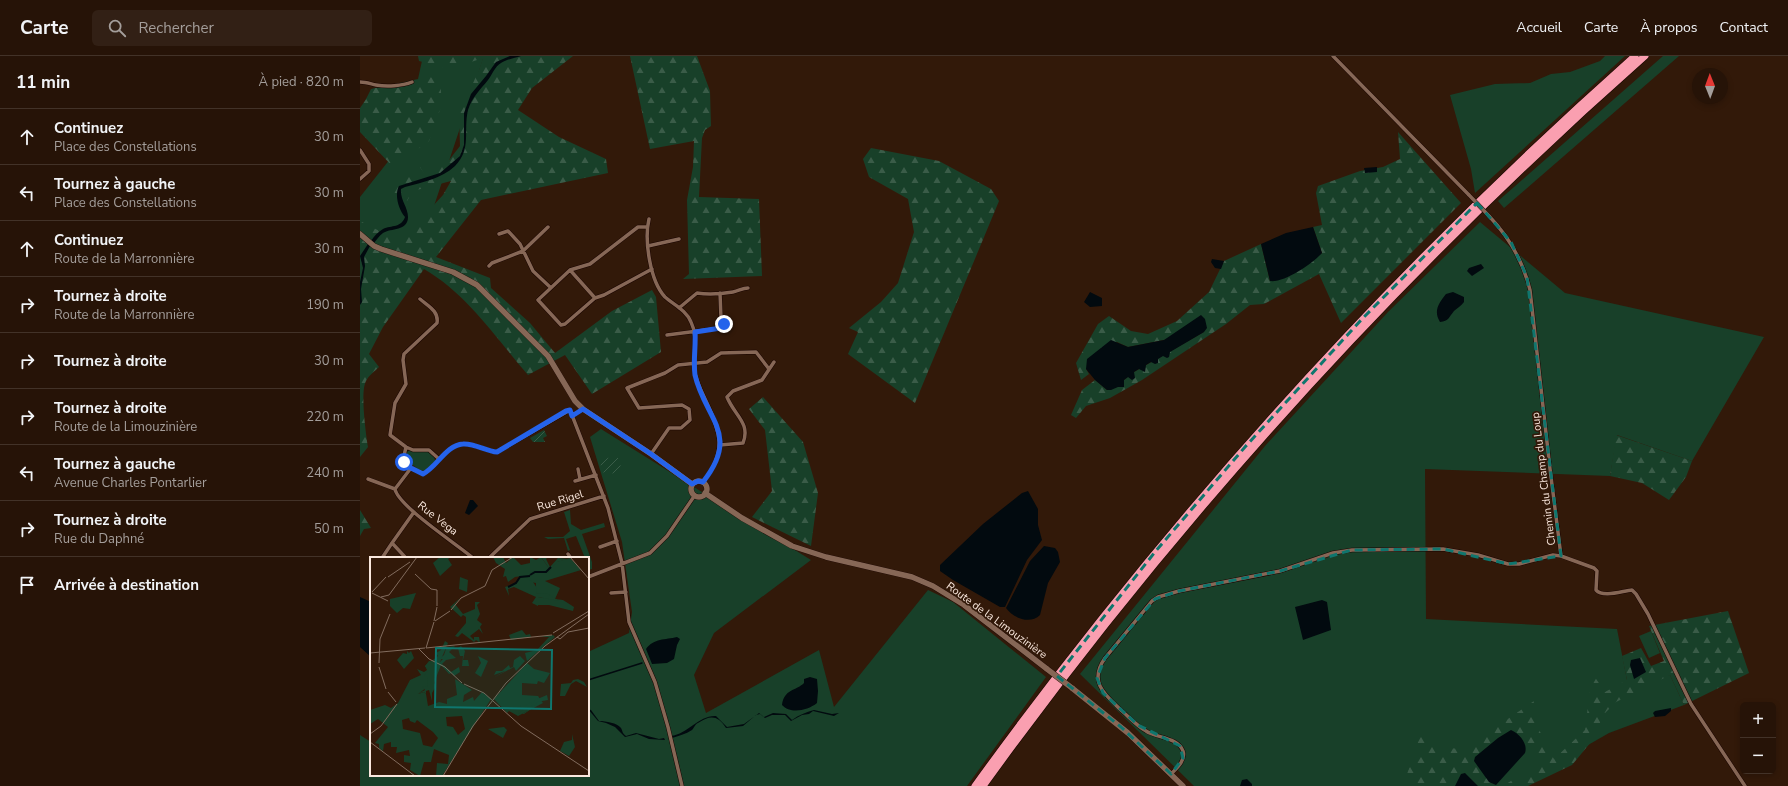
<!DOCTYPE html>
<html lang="fr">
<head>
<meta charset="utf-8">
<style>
	:root { --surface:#261307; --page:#322015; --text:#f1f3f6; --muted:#a49e9b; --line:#423228 }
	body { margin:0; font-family:"Nunito Sans",sans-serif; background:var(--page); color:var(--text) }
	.controls { position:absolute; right:12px; bottom:12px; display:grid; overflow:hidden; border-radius:6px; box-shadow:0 2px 6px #0003 }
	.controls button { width:36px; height:36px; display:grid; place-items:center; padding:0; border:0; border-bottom:1px solid var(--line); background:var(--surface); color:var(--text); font:20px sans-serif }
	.compass { position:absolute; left:1332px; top:12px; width:36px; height:36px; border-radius:50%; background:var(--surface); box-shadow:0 2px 6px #0003; rotate:359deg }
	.stop { position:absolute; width:12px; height:12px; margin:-9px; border:3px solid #2563eb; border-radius:50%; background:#fff }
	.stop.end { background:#2563eb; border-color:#fff; box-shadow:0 1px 4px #0008 }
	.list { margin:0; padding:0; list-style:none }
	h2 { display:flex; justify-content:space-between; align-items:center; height:52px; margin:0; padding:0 16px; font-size:17px }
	h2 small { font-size:13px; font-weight:400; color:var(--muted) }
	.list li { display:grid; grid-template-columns:26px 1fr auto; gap:12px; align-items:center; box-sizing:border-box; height:56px; padding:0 16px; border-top:1px solid var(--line) }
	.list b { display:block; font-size:15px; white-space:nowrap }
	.list p { margin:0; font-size:13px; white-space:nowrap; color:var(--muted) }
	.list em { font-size:13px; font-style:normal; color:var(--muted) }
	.icon { flex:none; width:22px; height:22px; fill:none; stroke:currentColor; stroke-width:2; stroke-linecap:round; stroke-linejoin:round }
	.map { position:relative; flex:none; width:1428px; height:730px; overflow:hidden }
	header { display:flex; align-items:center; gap:24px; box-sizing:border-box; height:56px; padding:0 20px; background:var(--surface); border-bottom:1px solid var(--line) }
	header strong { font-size:19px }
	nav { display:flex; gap:22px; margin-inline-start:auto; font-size:14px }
	.search { width:280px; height:36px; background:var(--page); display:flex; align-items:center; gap:10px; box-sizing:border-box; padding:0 14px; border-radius:6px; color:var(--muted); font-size:15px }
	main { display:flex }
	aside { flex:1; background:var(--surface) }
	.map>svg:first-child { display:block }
	.grass { fill:#184029 }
	.forest { fill:url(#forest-firs) }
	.garden { fill:url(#garden-furrows) }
	.water { fill:#020a0f }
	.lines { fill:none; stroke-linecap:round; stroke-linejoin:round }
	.stream { stroke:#020a0f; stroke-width:1.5 }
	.street-casing { stroke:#190400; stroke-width:4.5 }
	.secondary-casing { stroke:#190400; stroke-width:6 }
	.highway-casing { stroke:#190400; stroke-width:8 }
	.street { stroke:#866756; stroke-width:3.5 }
	.secondary { stroke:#866756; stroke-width:5.5 }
	.highway { stroke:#fa9fb0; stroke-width:7 }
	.street-bridge-casing { stroke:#190400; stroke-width:4.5; stroke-linecap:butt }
	.secondary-bridge-casing { stroke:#190400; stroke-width:6; stroke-linecap:butt }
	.street-bridge { stroke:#866756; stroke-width:3.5 }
	.secondary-bridge { stroke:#866756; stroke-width:5.5 }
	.route { stroke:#2563eb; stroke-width:5 }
	.marked { fill:none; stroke:#0f766e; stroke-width:3; stroke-dasharray:8 5; stroke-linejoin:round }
	.labels { text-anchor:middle; stroke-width:3.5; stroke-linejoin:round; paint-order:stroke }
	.street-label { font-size:11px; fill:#fae8de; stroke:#321909 }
	.inset-river { fill:none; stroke:#020a0f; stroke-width:2 }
	.inset-road { fill:none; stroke:#826c5e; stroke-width:1 }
	.view { fill:#0f766e; fill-opacity:0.15; stroke:#0f766e; stroke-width:2 }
	.inset-edge { fill:none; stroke:#fae8de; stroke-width:2 }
</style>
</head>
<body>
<header>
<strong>Carte</strong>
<div class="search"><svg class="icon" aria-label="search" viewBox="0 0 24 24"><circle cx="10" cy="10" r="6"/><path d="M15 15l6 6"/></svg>Rechercher</div>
<nav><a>Accueil</a><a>Carte</a><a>À propos</a><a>Contact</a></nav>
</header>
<main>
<aside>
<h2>11 min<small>À pied · 820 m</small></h2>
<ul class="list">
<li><svg class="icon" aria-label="ahead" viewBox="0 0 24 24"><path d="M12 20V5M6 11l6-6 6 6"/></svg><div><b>Continuez</b><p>Place des Constellations</p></div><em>30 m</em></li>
<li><svg class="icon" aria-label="left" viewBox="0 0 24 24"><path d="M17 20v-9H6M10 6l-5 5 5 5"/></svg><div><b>Tournez à gauche</b><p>Place des Constellations</p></div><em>30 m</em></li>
<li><svg class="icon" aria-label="ahead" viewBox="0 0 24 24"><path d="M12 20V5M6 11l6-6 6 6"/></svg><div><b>Continuez</b><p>Route de la Marronnière</p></div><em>30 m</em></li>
<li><svg class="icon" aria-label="right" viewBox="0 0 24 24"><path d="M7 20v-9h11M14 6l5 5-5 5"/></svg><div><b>Tournez à droite</b><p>Route de la Marronnière</p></div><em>190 m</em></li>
<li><svg class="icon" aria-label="right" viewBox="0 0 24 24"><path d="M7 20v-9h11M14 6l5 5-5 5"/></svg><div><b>Tournez à droite</b></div><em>30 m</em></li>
<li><svg class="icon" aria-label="right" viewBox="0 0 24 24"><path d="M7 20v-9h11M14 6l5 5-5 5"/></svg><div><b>Tournez à droite</b><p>Route de la Limouzinière</p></div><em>220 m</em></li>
<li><svg class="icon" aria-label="left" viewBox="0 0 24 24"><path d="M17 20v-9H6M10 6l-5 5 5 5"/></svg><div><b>Tournez à gauche</b><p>Avenue Charles Pontarlier</p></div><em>240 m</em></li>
<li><svg class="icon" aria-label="right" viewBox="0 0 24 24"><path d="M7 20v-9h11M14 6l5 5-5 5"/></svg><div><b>Tournez à droite</b><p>Rue du Daphné</p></div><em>50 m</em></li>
<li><svg class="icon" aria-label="arrive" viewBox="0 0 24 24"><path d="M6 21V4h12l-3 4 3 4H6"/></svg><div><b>Arrivée à destination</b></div></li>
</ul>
</aside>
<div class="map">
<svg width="1428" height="730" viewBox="0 0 1428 730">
	<defs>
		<pattern id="forest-firs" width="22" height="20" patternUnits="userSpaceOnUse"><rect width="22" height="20" fill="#184029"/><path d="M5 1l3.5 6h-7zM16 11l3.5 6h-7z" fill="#3a5c48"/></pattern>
		<pattern id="garden-furrows" width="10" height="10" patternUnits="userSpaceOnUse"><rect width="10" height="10" fill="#184029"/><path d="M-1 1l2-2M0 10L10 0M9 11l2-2" fill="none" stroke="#3a5c48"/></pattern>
	</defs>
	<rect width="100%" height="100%" fill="#321909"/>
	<path class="grass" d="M63,0H124L65,177L0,280V141L34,98L0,55L11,33L58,23Z
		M1245,0H1265L1115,137L1111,113L1090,39L1135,28L1170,27L1191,18L1210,16L1240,5Z
		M1303,0H1319L1144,152L1138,145Z
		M1120,166L1205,237L1404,281L1332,405L1257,379L1250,420L1065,413L1066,563L1257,573L1267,624L1310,619L1324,649L1249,677L1195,708L1162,730H834L720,618L905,390L1028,256Z
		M241,373L451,504L354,577L334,619L346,657L459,594L474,651L568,534L593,546L686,621L607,730H0V679L11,686V719H228V596L269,577L272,556L262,486L230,381Z
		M48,395H69L74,400L75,405L66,414L61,415L46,404L45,400Z
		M210,454L211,468L221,474L244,467L245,471L222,478L232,506V513L228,514V502H225L216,480L206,483L210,494L208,495L204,482L188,483L184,481H203L210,475L204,456Z
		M1291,575L1300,597L1289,602L1279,580Z"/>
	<path class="forest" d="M58,0H213L172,32L158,54L199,81L246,103L248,117L121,144L76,201L130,222L131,232L170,267L195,297L252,255L292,234L296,241L301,296L232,338L205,299L168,319C136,282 107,238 64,213L23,271L9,298L19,311C15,315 8,320 6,325C0,336 6,378 8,391L0,401V165L31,181L48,177L83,139L91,125L53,135L47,145L33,136L46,121L65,118L59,110L86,108L100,90L99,58L119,14L123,2L90,13L59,5Z
		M270,0H337L350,35L351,70L345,74L342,82L339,141L399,143L402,220L323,223L329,218L327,144L333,111L334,85L290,93Z
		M64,19L80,24L82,48L69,85L33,111L0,76V52L14,32L53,31Z
		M1038,76L1101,147L981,267L959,218L904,248L890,249L866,268L782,324L750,342L726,350L716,362L711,359L722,334L735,324L747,334L764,324L774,316L844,276L768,291L757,286L726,313L729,318L721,324L716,307L738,268L749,260L771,275L788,278L817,265L849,236L864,205L901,188L910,225L962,197L953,171L962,169L956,137L958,130L1000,115L1023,111L1040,103Z
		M511,92L579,105L631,133L639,145L555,347L488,298L498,276L489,272L521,246L538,227L554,176L548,143L509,121L503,103Z
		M403,341L443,386L458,437L451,490L392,461L412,435L405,374L389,353Z
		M1256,379L1332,405L1326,421L1309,444L1282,427L1250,420Z
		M0,454L11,472L4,473L0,480Z
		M1368,555L1389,617L1324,649L1310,619L1256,646L1244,658L1231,686L1212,709L1168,730H1143L1181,706L1178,697L1167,692L1165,687L1129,726L1137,730H1118L1105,717L1101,718L1095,730H1043L1061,677L1087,692L1104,693L1174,645L1172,660L1194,703L1225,674L1232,617L1245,636L1267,624L1262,600L1281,592L1291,610L1304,605L1289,570Z"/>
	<path class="garden" d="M184,374L187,380L183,382L185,386H173L170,382Z
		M257,399L262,414L245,420L239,405Z"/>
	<path class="water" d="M150,0H161C155,2 147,3 141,7C135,10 132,19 128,24C120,34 112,41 108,54C103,75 112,93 95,110C81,123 63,126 45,131L41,133C40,144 48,151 48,161C48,175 31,172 23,177C19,180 17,183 14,187L11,185C14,180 18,176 23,173C32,169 41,172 45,161C39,154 34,139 39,130L80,117L100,100L104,89V57L111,38L126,20L136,6Z
		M1017,111V116L1005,117L1004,112Z
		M953,171L962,197C952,208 924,227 910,225L901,188L926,177Z
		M8,188L10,190L4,201L5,210L1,233L2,246L0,249V226L3,212L0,200Z
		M852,203L864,205L861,213L855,212L851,206Z
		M1121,208L1124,212L1112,220L1107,215L1109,212Z
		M730,236L742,242V250L730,251L724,246Z
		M1093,236L1104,241V246C1101,250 1097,252 1094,255C1089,261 1089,265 1080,266C1073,255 1079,247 1086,238Z
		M841,259L845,263L847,272L844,276L810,296L809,301L807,302L803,300L798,303V307L795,308L791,306L786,309L785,316L779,313L774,316L775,322L772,324L768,321L764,324V331H758L751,334H747L735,324L726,313L727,303L751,284L768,291L804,284Z
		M668,435L678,453V469L682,484L667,504L645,551H640L593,524L580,515V509L623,468L662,437Z
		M110,444H113L118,450L109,459L105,457Z
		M684,490L695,492L698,496L700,506L688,527L680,559C670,569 653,562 646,552L670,505Z
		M0,541L11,546V601L0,591Z
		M962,544L967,546L971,574L943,584L935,551Z
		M317,581L320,583L317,589L314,603L307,607L292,608L286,593C294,582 305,584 317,581Z
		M1280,602L1286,616L1274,623L1270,609L1271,604Z
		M450,621L457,623L458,635L457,647C447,655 430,658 422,649C424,633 436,635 444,627V623Z
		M1311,652V655L1305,660L1295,661L1293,657L1295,655Z
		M228,653L231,654L239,665C246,665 257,667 261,672C263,676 262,677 266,680L276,677L299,683L304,682L305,684L289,683L277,678L265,681L255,671L246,667L238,665Z
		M454,654L472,658L479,657L474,660L453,655L449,658L442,659L431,665L425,659H412L405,662L400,658L396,659L383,670L366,672C358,659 350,659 338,667C335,668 334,672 332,674C326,678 318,680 312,682L311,680C328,678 339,659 356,660L367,671L384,668L399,657L404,661L413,657L426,658L432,664C439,659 446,656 454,654Z
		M1151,674C1160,678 1168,688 1165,697L1136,729L1129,726L1114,705L1115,701L1138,682Z
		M1105,717L1118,730H1095L1101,718Z
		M887,723L892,728V730H880L882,724Z"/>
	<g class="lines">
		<path class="stream" d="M228,624L282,607"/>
		<g class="street-casing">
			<path id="street" d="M973,0L1109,139
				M0,26C6,26 11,28 16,29C27,31 42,30 52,26
				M0,94L9,108V115L0,123
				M1129,160C1150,182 1163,205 1170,234L1190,413L1201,500
				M289,163C284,184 290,225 305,241C314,249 326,254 331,266C339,282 332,299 335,317C337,327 342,336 346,345C361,377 367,396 343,426
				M287,171H278L230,208L210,214L178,244L201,269L205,268L235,242L244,239L292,213
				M139,178L148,175L160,188L173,215L190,231
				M288,190L319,183
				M129,210L132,207L163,195L188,171
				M210,214L235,242
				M60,243C68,250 79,255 77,267L44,298L43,304L46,328L35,347L30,379L46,391L53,394H69L79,403
				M319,252L337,237C348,239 361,238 373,236C379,235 382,232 388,232
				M307,279L361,272L364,268L361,262L360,237
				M212,360L223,353
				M360,389L383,387C391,367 374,359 367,341L373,335L402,324L414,306
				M46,391L43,404L51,412L63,418C77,411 86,389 103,388C114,387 126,395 137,396L210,354L248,452L262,507L269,566L295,626L308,671L322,730
				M291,398L309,372H321L330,364L329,353L322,349L279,352L267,332L305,317L318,309L347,306L361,297L396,296L409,313
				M218,413L220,423
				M8,423L35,433
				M215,425L236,419
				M35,433C38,450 98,489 113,502
				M35,433L51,412
				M240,491L257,485
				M208,498L211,502
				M22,502L32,487
				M46,502L32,487L54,456
				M129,502L170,463L244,440
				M228,521L290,497L307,480L335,439
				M251,537L266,536
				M811,718C817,712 826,704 823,695C818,681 796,682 786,675C777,670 770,662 762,655C745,639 728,626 745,602L792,545L798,541L819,535L920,515L973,497L992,494L1083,493L1118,499L1148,508H1159L1193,499L1201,500L1234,512L1237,515L1236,534C1243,542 1262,535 1272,534L1276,538L1288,558L1331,648L1385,730"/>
		</g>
		<g class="secondary-casing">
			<path id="secondary" d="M0,178L14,190L21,193L93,216L117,229L188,300L215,345L223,353L291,398L332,428
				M331 433a8 8 0 1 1 16 0a8 8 0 1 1-16 0Z
				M345,437L382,462L432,490L466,501L552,521L573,530L604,549L687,613
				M712,632L768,677L823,730"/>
		</g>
		<g class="highway-casing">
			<path id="highway" d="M615,730C808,463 1029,219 1275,0
				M623,730C816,463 1038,218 1285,0"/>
		</g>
		<use href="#street" class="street"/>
		<use href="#secondary" class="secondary"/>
		<use href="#highway" class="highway"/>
		<g class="street-bridge-casing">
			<path id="street-bridge" d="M1109,139L1129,160"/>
		</g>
		<g class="secondary-bridge-casing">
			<path id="secondary-bridge" d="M687,613L712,632"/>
		</g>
		<use href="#street-bridge" class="street-bridge"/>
		<use href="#secondary-bridge" class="secondary-bridge"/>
	</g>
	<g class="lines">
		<path class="route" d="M44,406L51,412L63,418C77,411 86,389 103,388C114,387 126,395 137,396L206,355L210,354L212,360L223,353L291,398L332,428L338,425L343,426C381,378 345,363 335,319C333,305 336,290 335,276L361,272L364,268"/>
	</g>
	<path class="marked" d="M1117,147L1151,186L1167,221L1201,500L1148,508L1083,493L992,494L920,515L819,535L795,543L745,602L737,622L743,637L778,669L820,690L823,702L811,718L761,671L697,620L795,496L885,391L1002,263Z"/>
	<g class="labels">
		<g class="street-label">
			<text transform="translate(1183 423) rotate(-97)" y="4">Chemin du Champ du Loup</text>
			<text transform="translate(200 444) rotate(-17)" y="4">Rue Rigel</text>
			<text transform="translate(78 462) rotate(38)" y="4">Rue Vega</text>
			<text transform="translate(637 564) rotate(36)" y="4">Route de la Limouzinière</text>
		</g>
	</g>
	<g transform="translate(10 501)">
		<rect width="219" height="219" fill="#321909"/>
		<path d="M70,0H81L78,2L82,8L70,19L63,6ZM123,0H133L136,6L140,3L138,0H143L151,8L160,6V0L166,3L171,0L179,11L186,5L200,1L211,13L175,24L190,31L185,42L166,36V26L160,25L152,19L145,20L138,25L136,19L133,20L135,12L126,6ZM148,24L162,28L166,32L164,36L148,28L144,29ZM168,40L193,43L204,50L203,54L179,48H167ZM152,73L156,78L160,77L161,80L141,83L139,78ZM183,78L185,80L157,104L155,96L167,93L179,80H169ZM75,84L78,86L60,128L48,137L54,135L56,137L58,149L69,145L77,147V142L87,138L85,122L102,133L94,138L93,145L103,140L104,144L112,135L121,142L72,219H66L67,206L78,207L79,198L64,192L61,205H54L50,219L40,213L41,206L34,205V198L40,199L39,193L26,196L27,190H21V185L14,187L13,194L9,191V187L5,186L18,170L8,162L0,167V153L15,148L21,151L28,146L40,123L51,118L47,112L54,115L57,113L55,109L68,99L66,96L71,93ZM92,159L95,172L88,178L83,170L77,169L76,160ZM39,161L40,164L45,166L47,163L63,175L68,181L62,190L53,188L50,176L33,172L32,163ZM37,94L39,96L41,94L44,101L34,112L27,103L33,96L37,97ZM157,106L164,112L180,116L174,126L168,124L167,127L152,126V138L168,139L173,146L148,159L139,154L137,156L124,142Z" fill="#184029" fill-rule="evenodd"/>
		<path d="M171,0H178L176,2L180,10L188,1L199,2L187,5L178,16H163L161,18L162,15L176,14L179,11ZM160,18L156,21L163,25L167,31L166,36L178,37L189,44L168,40V49L162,46L166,40L144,30L138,32L139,39L135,30L146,26L150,19ZM90,20L98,23L97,35L89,32ZM90,41L85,47L93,57L105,52V45H110L107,48L110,57L107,63L112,67L110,70L113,77L109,72L100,79L104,83V80H109L110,86L106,83L104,85L92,76L88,80L85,79L96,66V60L93,58L91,60L80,50ZM85,89L79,95L86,101L76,103L72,107L81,115L89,110L90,115L84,119L82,116L79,117L71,108L64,126L66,129L62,136V144L59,133L56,134V137L54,135L47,137L55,133L52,129L57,130L58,120L54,119L58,113L55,109L59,104L70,105L73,102H69L74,98L76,92L71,91ZM91,89L95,94L93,103H98L99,109H92L93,99H90L88,91ZM108,99L118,104L111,120L105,116L111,106ZM150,99L155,104L146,114L144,110L123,121L135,114L124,118L126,114H132L139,108L140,111L143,110L144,103ZM208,122L214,125L217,130L206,124L201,127L195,139H190L191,127L201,126L203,123ZM177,138L178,143L167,145L164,150L154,157H152L157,154L155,151L148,157L151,148L155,149L161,145L162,150L165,143ZM134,170L137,173L133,181L118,172ZM202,177L205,190L199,199L190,194L194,185L202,183Z" fill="#184029"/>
		<path d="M46,36L40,52L33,51L27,56L20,49V42Z" fill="#184029"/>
		<path class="inset-river" d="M160,18L165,15H176L181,10M0,26V6M138,30L146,26L150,20L160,19"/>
		<path class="inset-road" d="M200,0L219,22M45,17L61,32L67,33V49M18,20L40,5M2,35L16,20M2,36L18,44M11,40L19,38L47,0M81,53L91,41L115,29L122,13L143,0M64,64L67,50M65,64L80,54M183,76L219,54M187,80L190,82L198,75L219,71M56,91L64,65M56,91L182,78M49,92L59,102L75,110L92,126M0,96L55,91M9,106L10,82L20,57M9,110L16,132M94,127L114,136L151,169L219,214M18,135L26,145M0,177L11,169L27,147M0,185L45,219M73,219L103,169L136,126L175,89L219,57"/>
		<path class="view" d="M66,91L182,93L181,152L65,150Z"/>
		<rect width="219" height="219" class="inset-edge"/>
	</g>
</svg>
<div class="controls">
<button>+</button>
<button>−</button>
</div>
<svg class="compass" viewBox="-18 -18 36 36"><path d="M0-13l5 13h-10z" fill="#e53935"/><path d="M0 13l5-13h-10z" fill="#a49e9b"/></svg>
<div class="stop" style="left:44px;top:406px"></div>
<div class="stop end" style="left:364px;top:268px"></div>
</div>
</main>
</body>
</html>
